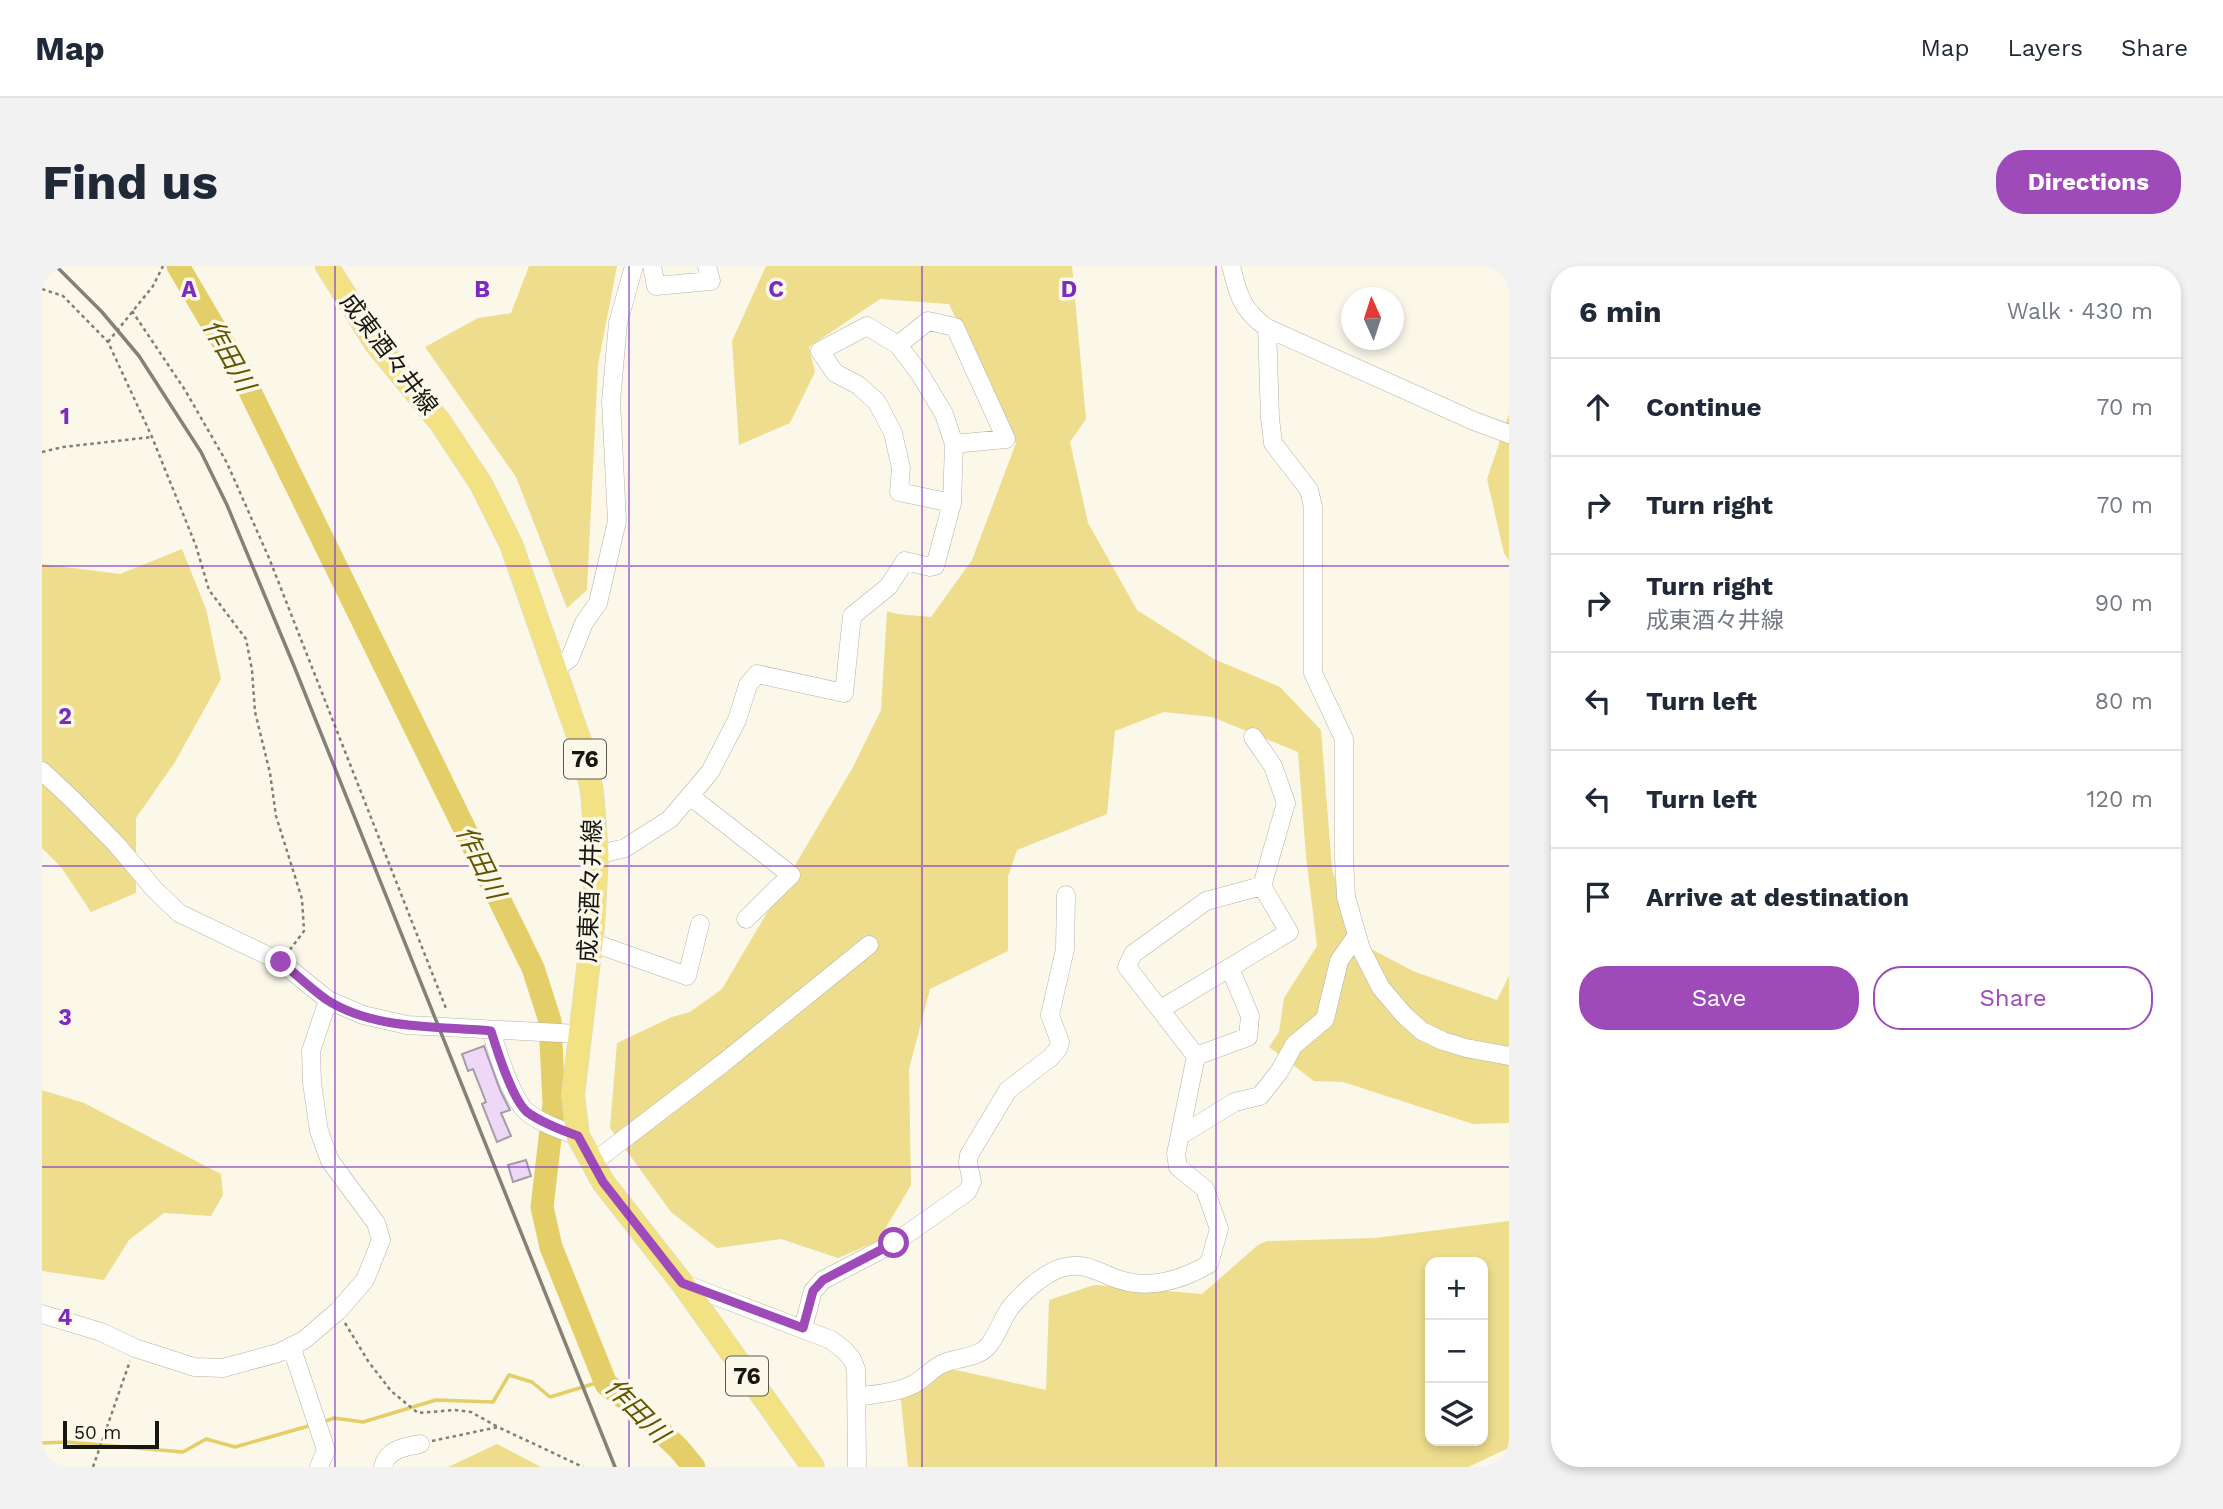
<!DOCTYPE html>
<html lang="en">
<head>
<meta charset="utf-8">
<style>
	:root { --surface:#fff; --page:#f2f2f3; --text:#1f2937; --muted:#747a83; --line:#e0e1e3; --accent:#9e4ab9 }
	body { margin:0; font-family:"Work Sans","Noto Sans JP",sans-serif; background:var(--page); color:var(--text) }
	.controls { position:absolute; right:21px; bottom:21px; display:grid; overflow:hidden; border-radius:14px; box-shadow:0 4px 10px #0003 }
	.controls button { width:63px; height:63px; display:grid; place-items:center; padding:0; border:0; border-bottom:2px solid var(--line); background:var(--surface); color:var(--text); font:35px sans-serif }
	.compass { position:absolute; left:1299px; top:21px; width:63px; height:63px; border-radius:50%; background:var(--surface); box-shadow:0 4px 10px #0003; rotate:357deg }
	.scale { position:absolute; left:21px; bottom:18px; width:96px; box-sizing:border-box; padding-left:7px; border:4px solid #171611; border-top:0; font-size:19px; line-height:24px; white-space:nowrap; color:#171611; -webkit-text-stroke:5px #fbf8ea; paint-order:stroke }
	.stop { position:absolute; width:21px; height:21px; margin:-16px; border:5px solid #9e4ab9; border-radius:50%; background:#fff }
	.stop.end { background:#9e4ab9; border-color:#fff; box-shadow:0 2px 7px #0008 }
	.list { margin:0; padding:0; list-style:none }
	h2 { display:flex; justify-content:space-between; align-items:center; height:91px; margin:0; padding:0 28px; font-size:30px }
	h2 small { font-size:23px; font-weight:400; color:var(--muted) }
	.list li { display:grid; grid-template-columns:46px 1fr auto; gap:21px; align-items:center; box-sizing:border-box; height:98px; padding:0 28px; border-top:2px solid var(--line) }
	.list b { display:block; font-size:26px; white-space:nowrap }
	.list p { margin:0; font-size:23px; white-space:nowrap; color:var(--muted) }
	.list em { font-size:23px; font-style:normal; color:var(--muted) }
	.actions { display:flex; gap:14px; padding:21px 28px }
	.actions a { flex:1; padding:16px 0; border:2px solid var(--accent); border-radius:28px; text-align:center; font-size:24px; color:var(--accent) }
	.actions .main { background:var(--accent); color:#fff }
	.icon { flex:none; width:38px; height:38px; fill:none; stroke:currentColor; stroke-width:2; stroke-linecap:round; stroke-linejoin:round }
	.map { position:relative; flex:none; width:1467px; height:1201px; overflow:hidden; border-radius:28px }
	header { display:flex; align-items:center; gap:42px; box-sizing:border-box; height:98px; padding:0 35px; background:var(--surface); border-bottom:2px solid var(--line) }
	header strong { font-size:33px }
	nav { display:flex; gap:38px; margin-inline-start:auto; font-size:24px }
	.intro { display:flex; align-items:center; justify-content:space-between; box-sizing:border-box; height:168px; padding:0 42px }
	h1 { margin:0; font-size:49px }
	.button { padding:18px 32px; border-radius:28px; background:var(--accent); color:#fff; font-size:24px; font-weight:700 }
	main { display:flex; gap:42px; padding:0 42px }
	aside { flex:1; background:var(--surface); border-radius:28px; box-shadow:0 4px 10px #0003 }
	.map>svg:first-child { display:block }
	.green { fill:#eddd8d; fill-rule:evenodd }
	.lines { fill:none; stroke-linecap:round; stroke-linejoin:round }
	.stream { stroke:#e3ce68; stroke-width:3.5 }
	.river { stroke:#e3ce68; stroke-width:23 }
	.building { fill:#efd7f8; stroke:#a49ca8; stroke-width:2 }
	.minor-casing { stroke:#b4b2a5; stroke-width:19 }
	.major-casing { stroke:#dadad9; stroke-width:24 }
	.path { stroke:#817f75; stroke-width:2.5; stroke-dasharray:3.5 3.5; stroke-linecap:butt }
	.minor { stroke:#fff; stroke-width:18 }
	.major { stroke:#f3e284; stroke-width:23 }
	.rail { stroke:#838178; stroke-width:3.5 }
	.route { stroke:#9e4ab9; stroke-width:9 }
	.grid { fill:none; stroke:#7b2cbf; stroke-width:2; stroke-opacity:0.55 }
	.labels { text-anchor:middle; stroke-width:7; stroke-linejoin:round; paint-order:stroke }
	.shield { fill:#fbf8ea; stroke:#5b5a52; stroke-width:2 }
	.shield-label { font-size:23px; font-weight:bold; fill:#171611 }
	.street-label { font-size:24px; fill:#171611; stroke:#fbf8ea }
	.water-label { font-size:26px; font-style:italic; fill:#635500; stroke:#fbf8ea }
	.grid-label { font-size:23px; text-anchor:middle; font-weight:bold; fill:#7b2cbf; stroke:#fbf8ea; stroke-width:7; stroke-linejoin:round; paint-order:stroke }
</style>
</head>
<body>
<header>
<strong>Map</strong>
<nav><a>Map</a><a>Layers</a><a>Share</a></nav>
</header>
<div class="intro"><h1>Find us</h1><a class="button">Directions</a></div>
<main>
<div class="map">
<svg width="1467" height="1201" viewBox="0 0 1467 1201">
	<rect width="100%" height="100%" fill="#fbf8ea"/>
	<path class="green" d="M487,0H575L556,99L545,324L525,342L474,211L383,81L436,52L469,47Z
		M724,0H1030L1044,153L1028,176L1046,257L1095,344L1172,393L1238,421L1279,464L1290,602L1310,673L1373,706L1455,734L1467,710V857L1431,858L1301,816L1272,815L1227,781L1237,766L1242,732L1275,680L1264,590L1256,486L1170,451L1122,446L1073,465L1065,548L975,584L966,610V685L888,723L867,803L869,919L836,975L796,992L739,973L675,982L629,946L568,862L575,777L630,751L648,746L680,723L811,501L839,444L845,345L855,348L889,351L930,294L974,177L907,38L838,33L767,81L773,106L748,157L697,179L690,75Z
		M1467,148V295L1462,287L1445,213Z
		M140,283L164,343L179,413L133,496L94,552V627L49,646L19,601L0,582V298L78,308Z
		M0,824L42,837L179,908L181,929L169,950L122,947L87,974L62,1014L0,1005Z
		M1467,955V1182L1426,1201H866L858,1126L905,1102L1004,1124L1007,1034L1052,1019L1160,1028L1216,979L1225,975L1333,972ZM1388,996H1441V1175H1388Z
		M455,1178L499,1201H406Z"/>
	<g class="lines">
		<path class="stream" d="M281,1156L292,1152L321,1156L394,1134L451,1136L467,1109L490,1116L508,1131L554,1117L564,1118
			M0,1177L25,1176L141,1186L164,1173L193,1181L270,1159"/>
		<path class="river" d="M136,0L198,105L491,702L508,755L512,838L500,941L509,981L564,1118L589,1137L637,1183L652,1201"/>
	</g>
	<path class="building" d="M442,780L458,824L468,844L459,847L469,870L455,876L440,838L444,836L431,803L426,805L420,788Z
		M484,894L489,910L471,916L466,899Z"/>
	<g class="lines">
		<g class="minor-casing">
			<path id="minor" d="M610,0L614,20L669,15L665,0
				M1189,0C1196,29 1200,44 1225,62L1432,155L1467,168
				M1225,62L1228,152L1231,177L1267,224L1271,241V407L1302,473V592L1304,631L1319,683L1339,722L1363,750L1380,765L1401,775L1424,782L1467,790
				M910,237L857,226L859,202L851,167L835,136L816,119L793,107L778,85L825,60L856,79L886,55L913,61L964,173L912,178
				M513,404L528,392L542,357L556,337L575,255L569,135L576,57L592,0
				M0,505L31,534L75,579L112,623L137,647L239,696L286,734L321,749L365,759L537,768
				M648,530L749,609L704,653
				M555,589L583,582L628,553L668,506L695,454L706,419L715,408L802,427L810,350L846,321L863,295L888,301L893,300L910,237L912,178L902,148L878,108L856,79
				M549,676L645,710L658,658
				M1119,743L1247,666L1220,620L1244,537L1231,500L1211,471
				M449,765C455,784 469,833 485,846C499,857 519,864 536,870
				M1154,790L1206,771L1208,750L1188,702
				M1139,869L1193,836L1218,830L1237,806L1252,779L1283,753L1297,695L1315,669
				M549,898L680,798L827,679
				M640,1017L789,1074L802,1084L810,1093L814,1103L815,1201
				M0,1048L59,1066L93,1082L152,1101L181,1102L236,1087L262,1074L296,1045L323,1014L339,974L334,957L288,895L277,865L270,817L269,785L286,734
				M761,1062L771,1025L781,1014L852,977L925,926L930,916L926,897L927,889L966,824L1008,792L1016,783L1018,776L1008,749L1023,683L1024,629
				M249,1080L284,1184L277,1201
				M814,1131C833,1128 855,1127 872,1118C881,1113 889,1104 898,1099C914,1090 935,1094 947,1079C956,1068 960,1053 968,1042C980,1027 1001,1008 1019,1002C1039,996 1051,1003 1070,1011C1103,1025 1138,1015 1167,998L1177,963L1163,923L1136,901L1134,888L1154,790L1085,701L1091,688L1164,635L1220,620
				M341,1201C345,1183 362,1181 378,1178"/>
		</g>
		<g class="major-casing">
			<path id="major" d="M285,0L334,78L398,156L439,218L469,278L540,481L550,525L555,589L551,661L531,829L536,870L561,916L640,1017L771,1201"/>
		</g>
		<path class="path" d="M0,23L21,30L66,76L110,171L154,280L167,324L204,373L210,404L213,446L228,507L234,550L260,633L262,665L247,685
			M90,45L143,124L185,197L227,292L405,745
			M66,76L111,20L121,0
			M0,186L21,181L110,171
			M303,1057L326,1095L349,1125L376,1147L413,1144L429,1146L456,1161
			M390,1175L456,1161L541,1201
			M51,1201L88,1095"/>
		<use href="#minor" class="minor"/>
		<use href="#major" class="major"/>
		<path class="rail" d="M14,0L60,46L97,90L159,186L185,239L252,400L573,1201"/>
	</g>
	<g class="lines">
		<path class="route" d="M239,696C254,708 269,723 285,734C332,764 396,760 449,765C455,784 470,833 485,846C500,857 519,864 536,870L561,916L640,1017L761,1062L771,1025L781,1014L852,977"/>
	</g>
	<path class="grid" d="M293,0V1201M587,0V1201M880,0V1201M1174,0V1201M0,300H1467M0,600H1467M0,901H1467"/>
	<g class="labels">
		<g class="shield">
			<rect x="522" y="473.5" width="42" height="39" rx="5"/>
			<rect x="684" y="1090.5" width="42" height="39" rx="5"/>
		</g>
		<g class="shield-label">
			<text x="543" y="501">76</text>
			<text x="705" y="1118">76</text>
		</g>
		<g class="street-label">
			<text transform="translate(347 88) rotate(53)" y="8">成東酒々井線</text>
			<text transform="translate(548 625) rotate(-88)" y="8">成東酒々井線</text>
		</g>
		<g class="water-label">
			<text transform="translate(187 89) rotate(61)" y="9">作田川</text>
			<text transform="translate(439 596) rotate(64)" y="9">作田川</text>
			<text transform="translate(595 1144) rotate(46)" y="9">作田川</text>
		</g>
	</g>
	<g class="grid-label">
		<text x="147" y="31">A</text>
		<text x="440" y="31">B</text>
		<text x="734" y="31">C</text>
		<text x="1027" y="31">D</text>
		<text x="23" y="158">1</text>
		<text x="23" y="458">2</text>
		<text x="23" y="759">3</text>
		<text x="23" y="1059">4</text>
	</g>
</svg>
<div class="controls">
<button>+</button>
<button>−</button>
<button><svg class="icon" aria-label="layers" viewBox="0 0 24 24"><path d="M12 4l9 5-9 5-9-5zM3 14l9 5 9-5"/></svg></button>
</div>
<svg class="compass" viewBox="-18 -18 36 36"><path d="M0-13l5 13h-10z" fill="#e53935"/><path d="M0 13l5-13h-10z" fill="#747a83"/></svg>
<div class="scale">50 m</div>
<div class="stop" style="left:852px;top:977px"></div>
<div class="stop end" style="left:239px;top:696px"></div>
</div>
<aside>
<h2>6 min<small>Walk · 430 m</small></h2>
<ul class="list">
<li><svg class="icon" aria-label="ahead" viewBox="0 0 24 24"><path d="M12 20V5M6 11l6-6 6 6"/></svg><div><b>Continue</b></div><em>70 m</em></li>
<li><svg class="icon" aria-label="right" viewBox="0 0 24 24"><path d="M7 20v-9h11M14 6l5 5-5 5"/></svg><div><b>Turn right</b></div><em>70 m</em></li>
<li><svg class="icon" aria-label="right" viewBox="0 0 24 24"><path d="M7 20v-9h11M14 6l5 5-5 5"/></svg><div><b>Turn right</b><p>成東酒々井線</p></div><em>90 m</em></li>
<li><svg class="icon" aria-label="left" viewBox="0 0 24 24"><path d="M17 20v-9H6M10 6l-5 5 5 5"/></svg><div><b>Turn left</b></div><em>80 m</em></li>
<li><svg class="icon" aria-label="left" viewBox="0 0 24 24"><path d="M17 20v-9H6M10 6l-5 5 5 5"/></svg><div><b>Turn left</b></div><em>120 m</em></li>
<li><svg class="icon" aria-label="arrive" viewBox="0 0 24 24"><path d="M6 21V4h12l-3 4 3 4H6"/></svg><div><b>Arrive at destination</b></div></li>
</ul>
<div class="actions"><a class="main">Save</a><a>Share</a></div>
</aside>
</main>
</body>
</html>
